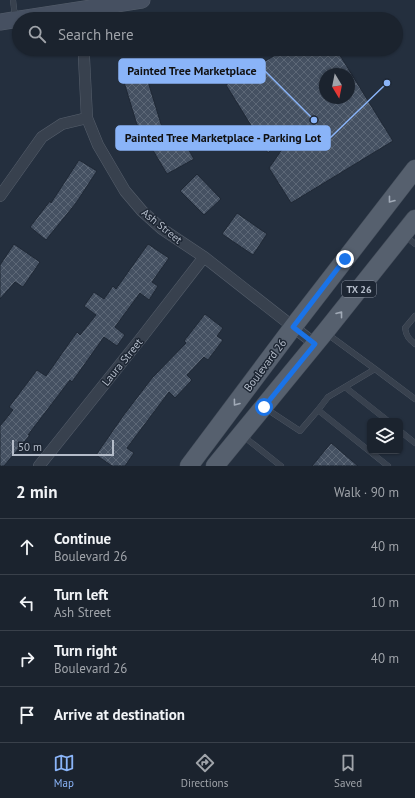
<!DOCTYPE html>
<html lang="en">
<head>
<meta charset="utf-8">
<style>
	:root { --surface:#1b232e; --page:#282f3a; --text:#f1f3f6; --muted:#a0a4aa; --line:#39404a; --accent:#8ab4f8 }
	body { margin:0; font-family:"PT Sans",sans-serif; background:var(--page); color:var(--text) }
	.controls { position:absolute; right:12px; bottom:12px; display:grid; overflow:hidden; border-radius:6px; box-shadow:0 1px 3px #0004 }
	.controls button { width:36px; height:36px; display:grid; place-items:center; padding:0; border:0; border-bottom:1px solid var(--line); background:var(--surface); color:var(--text); font:20px sans-serif }
	.compass { position:absolute; left:319px; top:68px; width:36px; height:36px; border-radius:50%; background:var(--surface); box-shadow:0 1px 3px #0004; rotate:170deg }
	.scale { position:absolute; left:12px; bottom:10px; width:102px; box-sizing:border-box; padding-left:4px; border:2px solid #b4bcc9; border-top:0; font-size:11px; line-height:14px; white-space:nowrap; color:#b4bcc9; -webkit-text-stroke:3px #1d2633; paint-order:stroke }
	.stop { position:absolute; width:12px; height:12px; margin:-9px; border:3px solid #1a73e8; border-radius:50%; background:#fff }
	.stop.end { background:#1a73e8; border-color:#fff; box-shadow:0 1px 4px #0008 }
	.list { margin:0; padding:0; list-style:none }
	h2 { display:flex; justify-content:space-between; align-items:center; height:52px; margin:0; padding:0 16px; font-size:17px }
	h2 small { font-size:13px; font-weight:400; color:var(--muted) }
	.list li { display:grid; grid-template-columns:26px 1fr auto; gap:12px; align-items:center; box-sizing:border-box; height:56px; padding:0 16px; border-top:1px solid var(--line) }
	.list b { display:block; font-size:15px; white-space:nowrap }
	.list p { margin:0; font-size:13px; white-space:nowrap; color:var(--muted) }
	.list em { font-size:13px; font-style:normal; color:var(--muted) }
	.icon { flex:none; width:22px; height:22px; fill:none; stroke:currentColor; stroke-width:2; stroke-linecap:round; stroke-linejoin:round }
	.map { position:relative; flex:none; width:415px; height:466px; overflow:hidden }
	.search { position:absolute; background:var(--surface); box-shadow:0 1px 3px #0004; left:12px; right:12px; top:12px; height:44px; display:flex; align-items:center; gap:10px; box-sizing:border-box; padding:0 14px; border-radius:22px; color:var(--muted); font-size:15px }
	.sheet { height:276px; background:var(--surface) }
	nav { display:flex; justify-content:space-around; align-items:center; box-sizing:border-box; height:56px; border-top:1px solid var(--line); background:var(--surface); font-size:11px; color:var(--muted) }
	nav a { display:grid; justify-items:center; gap:2px }
	nav .on { color:var(--accent) }
	.map>svg:first-child { display:block }
	.building { fill:url(#building-cross-hatch); stroke:#1f2835; fill-rule:evenodd }
	.lines { fill:none; stroke-linecap:round; stroke-linejoin:round }
	.service-casing { stroke:#565f6c; stroke-width:6 }
	.minor-casing { stroke:#565f6c; stroke-width:12 }
	.secondary-casing { stroke:#565f6c; stroke-width:17 }
	.primary-casing { stroke:#414a57; stroke-width:19 }
	.service { stroke:#38414e; stroke-width:5.5 }
	.minor { stroke:#38414e; stroke-width:11 }
	.secondary { stroke:#465061; stroke-width:16 }
	.primary { stroke:#56606e; stroke-width:18 }
	.oneway { stroke:#a1aab7 }
	.route { stroke:#1a73e8; stroke-width:5 }
	.labels { text-anchor:middle; stroke-width:3; stroke-linejoin:round; paint-order:stroke }
	.shield { fill:#1d2633; stroke:#878f9c; stroke-width:1 }
	.shield-label { font-size:10px; font-weight:bold; fill:#b4bcc9 }
	.street-label { font-size:11px; fill:#b4bcc9; stroke:#1d2633 }
	.leader { fill:none; stroke:#8ab4f8; stroke-width:1.5 }
	.callout-dot { fill:#8ab4f8; stroke:#1d2633; stroke-width:1.5 }
	.callout { fill:#8ab4f8; stroke:#8ab4f8; stroke-width:1.5 }
	.callout-label { font-size:12px; text-anchor:middle; font-weight:bold; fill:#111 }
</style>
</head>
<body>
<div class="map">
<svg width="415" height="466" viewBox="0 0 415 466">
	<defs>
		<pattern id="building-cross-hatch" width="8" height="8" patternUnits="userSpaceOnUse"><rect width="8" height="8" fill="#455162"/><path d="M0 0l8 8M0 8l8-8" fill="none" stroke="#5d6877"/></pattern>
	</defs>
	<rect width="100%" height="100%" fill="#242f3e"/>
	<path class="building" d="M285,49H336L393,141L291,203L269,168L283,148L277,144L268,153L226,85ZM325,74H349V98H325Z
		M146,75L161,124L171,140L180,135L194,159L167,174L138,125H137L124,82Z
		M79,160L97,171L76,203L46,240L30,227L50,201L51,203Z
		M197,174L221,199L204,215L180,191Z
		M237,213L267,234L253,255L222,234Z
		M14,244L40,262L23,287L15,282L0,299V265Z
		M148,244L169,258L152,282L158,286L149,300L140,293L115,327L125,335L117,346L104,337L72,382L70,380L28,435H30L4,466H0V426L13,410L9,407L37,370L46,376L77,332L80,335L96,315L84,306L94,292L104,299L113,286L116,289Z
		M205,314L223,328L217,336L223,340L208,360L204,357L187,375L192,380L175,398L169,392L127,448L134,453L125,466H112L96,455L123,416L152,378L186,343L184,341Z
		M331,443L358,466H312Z"/>
	<g class="lines">
		<g class="service-casing">
			<path id="service" d="M13,0L15,17
				M404,235L415,244
				M415,316L405,328C406,336 409,339 415,344
				M375,369L415,399
				M345,387L388,421
				M265,408L300,431L318,410L388,466
				M318,410L328,397L375,369L326,333
				M400,431L415,443
				M243,436L281,466"/>
		</g>
		<g class="minor-casing">
			<path id="minor" d="M84,58L87,118L98,145L125,191L142,211L162,229L204,257L315,344
				M0,196L42,137L62,124L87,118
				M39,466L142,337L204,257"/>
		</g>
		<g class="secondary-casing">
			<path id="secondary" d="M20,19L142,0
				M0,22L19,19"/>
		</g>
		<g class="primary-casing">
			<path id="primary" d="M189,466L293,327L415,169
				M215,466L325,332L415,219"/>
		</g>
		<use href="#service" class="service"/>
		<use href="#minor" class="minor"/>
		<use href="#secondary" class="secondary"/>
		<use href="#primary" class="primary"/>
	</g>
	<defs><path id="oneway-chevron" d="M-2-3.5L2.5 0L-2 3.5" fill="none" stroke-width="1.6" stroke-linecap="round" stroke-linejoin="round"/></defs>
	<g class="oneway">
		<use href="#oneway-chevron" transform="translate(391 200) rotate(128)"/>
		<use href="#oneway-chevron" transform="translate(340 314) rotate(-52)"/>
		<use href="#oneway-chevron" transform="translate(236 403) rotate(127)"/>
	</g>
	<g class="lines">
		<path class="route" d="M264,407L315,344L293,327L345,259"/>
	</g>
	<g class="labels">
		<rect class="shield" x="342" y="281" width="34" height="16" rx="3"/>
		<g class="shield-label">
			<text x="359" y="293">TX 26</text>
		</g>
		<g class="street-label">
			<text transform="translate(162 226) rotate(39)" y="4">Ash Street</text>
			<text transform="translate(122 362) rotate(-51)" y="4">Laura Street</text>
			<text transform="translate(265 365) rotate(-53)" y="4">Boulevard 26</text>
		</g>
	</g>
	<path class="leader" d="M314 120L265 71M387 83L330 138"/>
	<g class="callout-dot">
		<circle cx="314" cy="120" r="4"/>
		<circle cx="387" cy="83" r="4"/>
	</g>
	<g class="callout">
		<rect x="119" y="59" width="146" height="24" rx="4"/>
		<rect x="116" y="126" width="214" height="24" rx="4"/>
	</g>
	<g class="callout-label">
		<text x="192" y="75">Painted Tree Marketplace</text>
		<text x="223" y="142">Painted Tree Marketplace - Parking Lot</text>
	</g>
</svg>
<div class="controls">
<button><svg class="icon" aria-label="layers" viewBox="0 0 24 24"><path d="M12 4l9 5-9 5-9-5zM3 14l9 5 9-5"/></svg></button>
</div>
<svg class="compass" viewBox="-18 -18 36 36"><path d="M0-13l5 13h-10z" fill="#e53935"/><path d="M0 13l5-13h-10z" fill="#a0a4aa"/></svg>
<div class="scale">50 m</div>
<div class="stop" style="left:264px;top:407px"></div>
<div class="stop end" style="left:345px;top:259px"></div>
<div class="search"><svg class="icon" aria-label="search" viewBox="0 0 24 24"><circle cx="10" cy="10" r="6"/><path d="M15 15l6 6"/></svg>Search here</div>
</div>
<section class="sheet">
<h2>2 min<small>Walk · 90 m</small></h2>
<ul class="list">
<li><svg class="icon" aria-label="ahead" viewBox="0 0 24 24"><path d="M12 20V5M6 11l6-6 6 6"/></svg><div><b>Continue</b><p>Boulevard 26</p></div><em>40 m</em></li>
<li><svg class="icon" aria-label="left" viewBox="0 0 24 24"><path d="M17 20v-9H6M10 6l-5 5 5 5"/></svg><div><b>Turn left</b><p>Ash Street</p></div><em>10 m</em></li>
<li><svg class="icon" aria-label="right" viewBox="0 0 24 24"><path d="M7 20v-9h11M14 6l5 5-5 5"/></svg><div><b>Turn right</b><p>Boulevard 26</p></div><em>40 m</em></li>
<li><svg class="icon" aria-label="arrive" viewBox="0 0 24 24"><path d="M6 21V4h12l-3 4 3 4H6"/></svg><div><b>Arrive at destination</b></div></li>
</ul>
</section>
<nav>
<a class="on"><svg class="icon" aria-label="map" viewBox="0 0 24 24"><path d="M3 6l6-2 6 2 6-2v14l-6 2-6-2-6 2zM9 4v14M15 6v14"/></svg>Map</a>
<a><svg class="icon" aria-label="directions" viewBox="0 0 24 24"><path d="M12 3l9 9-9 9-9-9zM9 14v-3h6M13 9l2 2-2 2"/></svg>Directions</a>
<a><svg class="icon" aria-label="saved" viewBox="0 0 24 24"><path d="M7 4h10v16l-5-4-5 4z"/></svg>Saved</a>
</nav>
</body>
</html>
